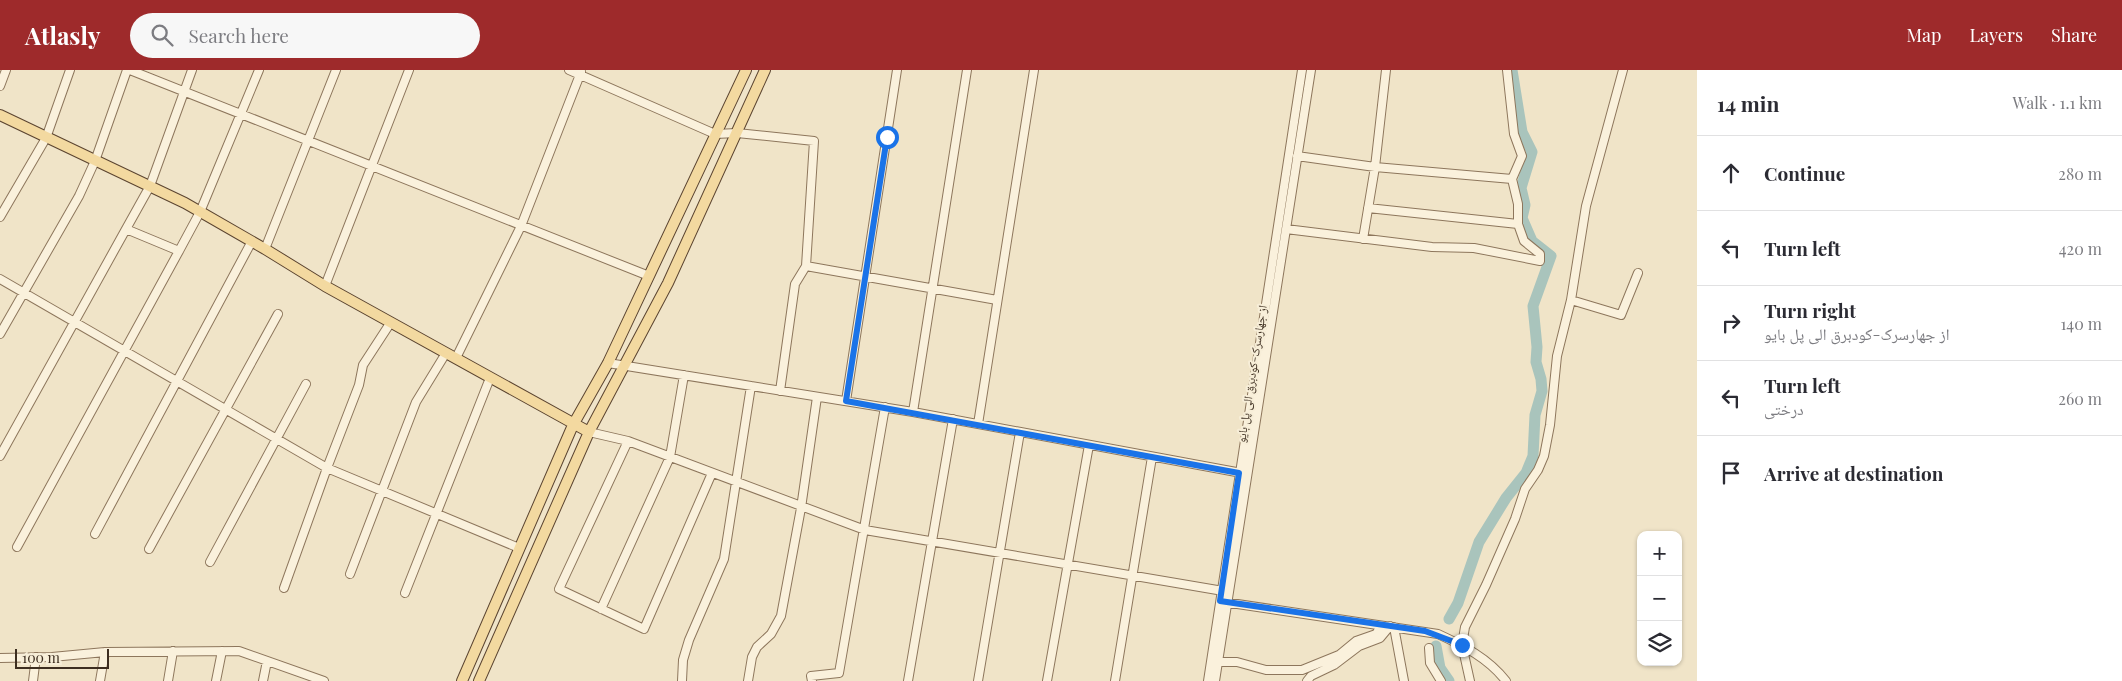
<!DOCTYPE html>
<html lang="en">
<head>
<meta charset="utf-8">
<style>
	:root { --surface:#fff; --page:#f7f7f7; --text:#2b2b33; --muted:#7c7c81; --line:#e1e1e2; --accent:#9e2a2b }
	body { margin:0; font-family:"Playfair Display","Noto Naskh Arabic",serif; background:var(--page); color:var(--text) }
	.controls { position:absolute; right:15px; bottom:15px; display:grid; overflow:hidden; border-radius:10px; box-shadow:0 1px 4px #0004 }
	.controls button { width:45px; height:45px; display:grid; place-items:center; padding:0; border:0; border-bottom:1px solid var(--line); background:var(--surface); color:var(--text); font:25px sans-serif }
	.scale { position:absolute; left:15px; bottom:12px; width:94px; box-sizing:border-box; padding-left:5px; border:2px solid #3d2e20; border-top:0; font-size:14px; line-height:18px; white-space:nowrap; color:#3d2e20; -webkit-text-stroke:4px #f7eed8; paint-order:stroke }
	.stop { position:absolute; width:15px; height:15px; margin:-11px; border:4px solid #1a73e8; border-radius:50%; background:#fff }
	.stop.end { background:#1a73e8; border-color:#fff; box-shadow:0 1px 5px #0008 }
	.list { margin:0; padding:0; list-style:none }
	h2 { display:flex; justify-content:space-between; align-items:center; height:65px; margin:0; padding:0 20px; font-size:21px }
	h2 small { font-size:16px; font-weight:400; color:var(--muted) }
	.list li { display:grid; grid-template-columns:32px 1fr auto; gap:15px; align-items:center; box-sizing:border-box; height:75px; padding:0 20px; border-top:1px solid var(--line) }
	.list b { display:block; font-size:19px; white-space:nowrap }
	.list p { margin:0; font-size:16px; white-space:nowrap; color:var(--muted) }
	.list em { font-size:16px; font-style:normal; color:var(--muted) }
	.icon { flex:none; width:28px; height:28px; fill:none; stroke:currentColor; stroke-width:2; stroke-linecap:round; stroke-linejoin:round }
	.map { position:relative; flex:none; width:1697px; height:611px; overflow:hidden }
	header { display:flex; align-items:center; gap:30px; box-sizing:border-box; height:70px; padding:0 25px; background:var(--accent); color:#fff }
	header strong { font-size:24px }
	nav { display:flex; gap:28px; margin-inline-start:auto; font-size:18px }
	.search { width:350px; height:45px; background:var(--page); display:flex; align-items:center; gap:12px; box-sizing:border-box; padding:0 18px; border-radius:28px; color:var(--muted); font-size:19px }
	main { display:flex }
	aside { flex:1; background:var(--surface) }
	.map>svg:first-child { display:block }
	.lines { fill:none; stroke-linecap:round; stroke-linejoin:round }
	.river { stroke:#a9c4bc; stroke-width:11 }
	.minor-casing { stroke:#8d765c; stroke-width:10 }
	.major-casing { stroke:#5b4430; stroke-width:12 }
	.minor { stroke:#faf1dc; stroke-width:8 }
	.major { stroke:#f3d9a0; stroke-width:10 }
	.route { stroke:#1a73e8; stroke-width:6 }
	.labels { text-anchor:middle; stroke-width:4; stroke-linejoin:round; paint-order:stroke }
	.street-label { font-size:12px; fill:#3d2e20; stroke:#f7eed8 }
</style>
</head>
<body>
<header>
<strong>Atlasly</strong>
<div class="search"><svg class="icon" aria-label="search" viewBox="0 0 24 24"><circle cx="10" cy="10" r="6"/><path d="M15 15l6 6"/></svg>Search here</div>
<nav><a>Map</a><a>Layers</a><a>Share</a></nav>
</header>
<main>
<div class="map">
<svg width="1697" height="611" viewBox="0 0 1697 611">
	<rect width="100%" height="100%" fill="#f0e4c8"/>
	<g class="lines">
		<path class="river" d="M1449,549L1458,533L1479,472L1506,428L1526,403L1533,386L1535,345L1542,321L1541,309L1536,292L1537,277L1533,236L1551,186L1532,171L1522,148L1525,135L1521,118L1532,82L1522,62L1512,0
			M1436,576L1440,598L1449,611"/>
		<g class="minor-casing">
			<path id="minor" d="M130,0L649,206
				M192,0L150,116L126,159L179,181L200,142L259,0
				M569,0L715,64L737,63L814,71L806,196L795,214L780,321
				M0,16L6,0
				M1297,86L1375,97L1512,109
				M1368,138L1518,154
				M0,147L46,68L70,0
				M1286,159L1432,177L1474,178L1540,191V184L1524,171L1518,154V134L1512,109L1522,86L1514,64L1507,0
				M1363,169L1375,97L1386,0
				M265,179L336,0
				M806,196L997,230
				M0,209L327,398L519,478
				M325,216L409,0
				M1571,230L1621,245L1638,203
				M0,264L79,126L95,91L127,0
				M456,288L521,156L581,2
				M608,293L913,342L1247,404
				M846,331L897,0
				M913,342L967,0
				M978,354L1034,0
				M589,362L628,371L865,460L1229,522
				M628,371L559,519L644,559L712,403
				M0,386L126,159
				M95,464L252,171
				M17,477L179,181
				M149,479L278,244
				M210,492L306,314
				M350,504L416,332L446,283
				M284,518L327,398L359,315L363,295L391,252
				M405,523L490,308
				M1224,532L1438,564C1464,576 1488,588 1506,611
				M601,539L670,387L684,305
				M1394,557L1404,611
				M1429,578L1430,593L1441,611
				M0,588L52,587L105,582L239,581L324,611
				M1218,592H1237L1266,600H1302L1339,585L1356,571L1376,564L1381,556
				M33,611L36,587
				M100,611L105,582
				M168,611L173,581
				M216,611L222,581
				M263,611L267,591
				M682,611L683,590L689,570L724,489L751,316
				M748,611L752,587L757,577L771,564L781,546L801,438L817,327
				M812,611L811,606L839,603L885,337
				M908,611L953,349
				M978,611L1020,362
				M1047,611L1089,375
				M1115,611L1152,387
				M1208,611L1302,0
				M1215,611L1311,0
				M1307,611L1311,606L1334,595L1359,576L1380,568L1390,556
				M1470,611L1462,575L1465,557L1486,515L1515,449L1525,419L1538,400L1544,386L1550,355L1557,286L1571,230L1586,136L1623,0"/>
		</g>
		<g class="major-casing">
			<path id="major" d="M0,45L185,133L265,179L325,216L589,362
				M462,611L573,355L608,293L746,0
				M479,611L589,362L668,213L765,0"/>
		</g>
		<use href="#minor" class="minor"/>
		<use href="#major" class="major"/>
	</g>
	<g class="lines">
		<path class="route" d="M887,67L846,331L1239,403L1220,531L1425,561L1462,575"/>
	</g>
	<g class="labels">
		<g class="street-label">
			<text transform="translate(1252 304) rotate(-81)" y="4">از جهارسرک-کودبرق الی پل بایو</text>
		</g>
	</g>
</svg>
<div class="controls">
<button>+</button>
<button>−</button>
<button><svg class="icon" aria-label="layers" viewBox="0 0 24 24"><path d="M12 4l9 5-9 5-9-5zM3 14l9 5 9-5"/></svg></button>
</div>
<div class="scale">100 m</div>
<div class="stop" style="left:887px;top:67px"></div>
<div class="stop end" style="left:1462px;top:575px"></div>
</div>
<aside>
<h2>14 min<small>Walk · 1.1 km</small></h2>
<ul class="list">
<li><svg class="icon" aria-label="ahead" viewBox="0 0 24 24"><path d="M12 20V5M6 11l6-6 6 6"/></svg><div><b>Continue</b></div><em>280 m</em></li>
<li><svg class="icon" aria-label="left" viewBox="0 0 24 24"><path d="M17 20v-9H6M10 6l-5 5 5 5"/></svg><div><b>Turn left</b></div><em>420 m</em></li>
<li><svg class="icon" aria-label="right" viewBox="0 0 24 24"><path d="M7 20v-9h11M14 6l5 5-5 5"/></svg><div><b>Turn right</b><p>از جهارسرک-کودبرق الی پل بایو</p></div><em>140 m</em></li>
<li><svg class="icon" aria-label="left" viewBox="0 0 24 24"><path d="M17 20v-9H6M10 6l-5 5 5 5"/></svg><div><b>Turn left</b><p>درختی</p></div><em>260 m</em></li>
<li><svg class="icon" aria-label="arrive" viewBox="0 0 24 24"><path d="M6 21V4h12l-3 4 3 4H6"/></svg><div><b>Arrive at destination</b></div></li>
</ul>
</aside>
</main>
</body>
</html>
